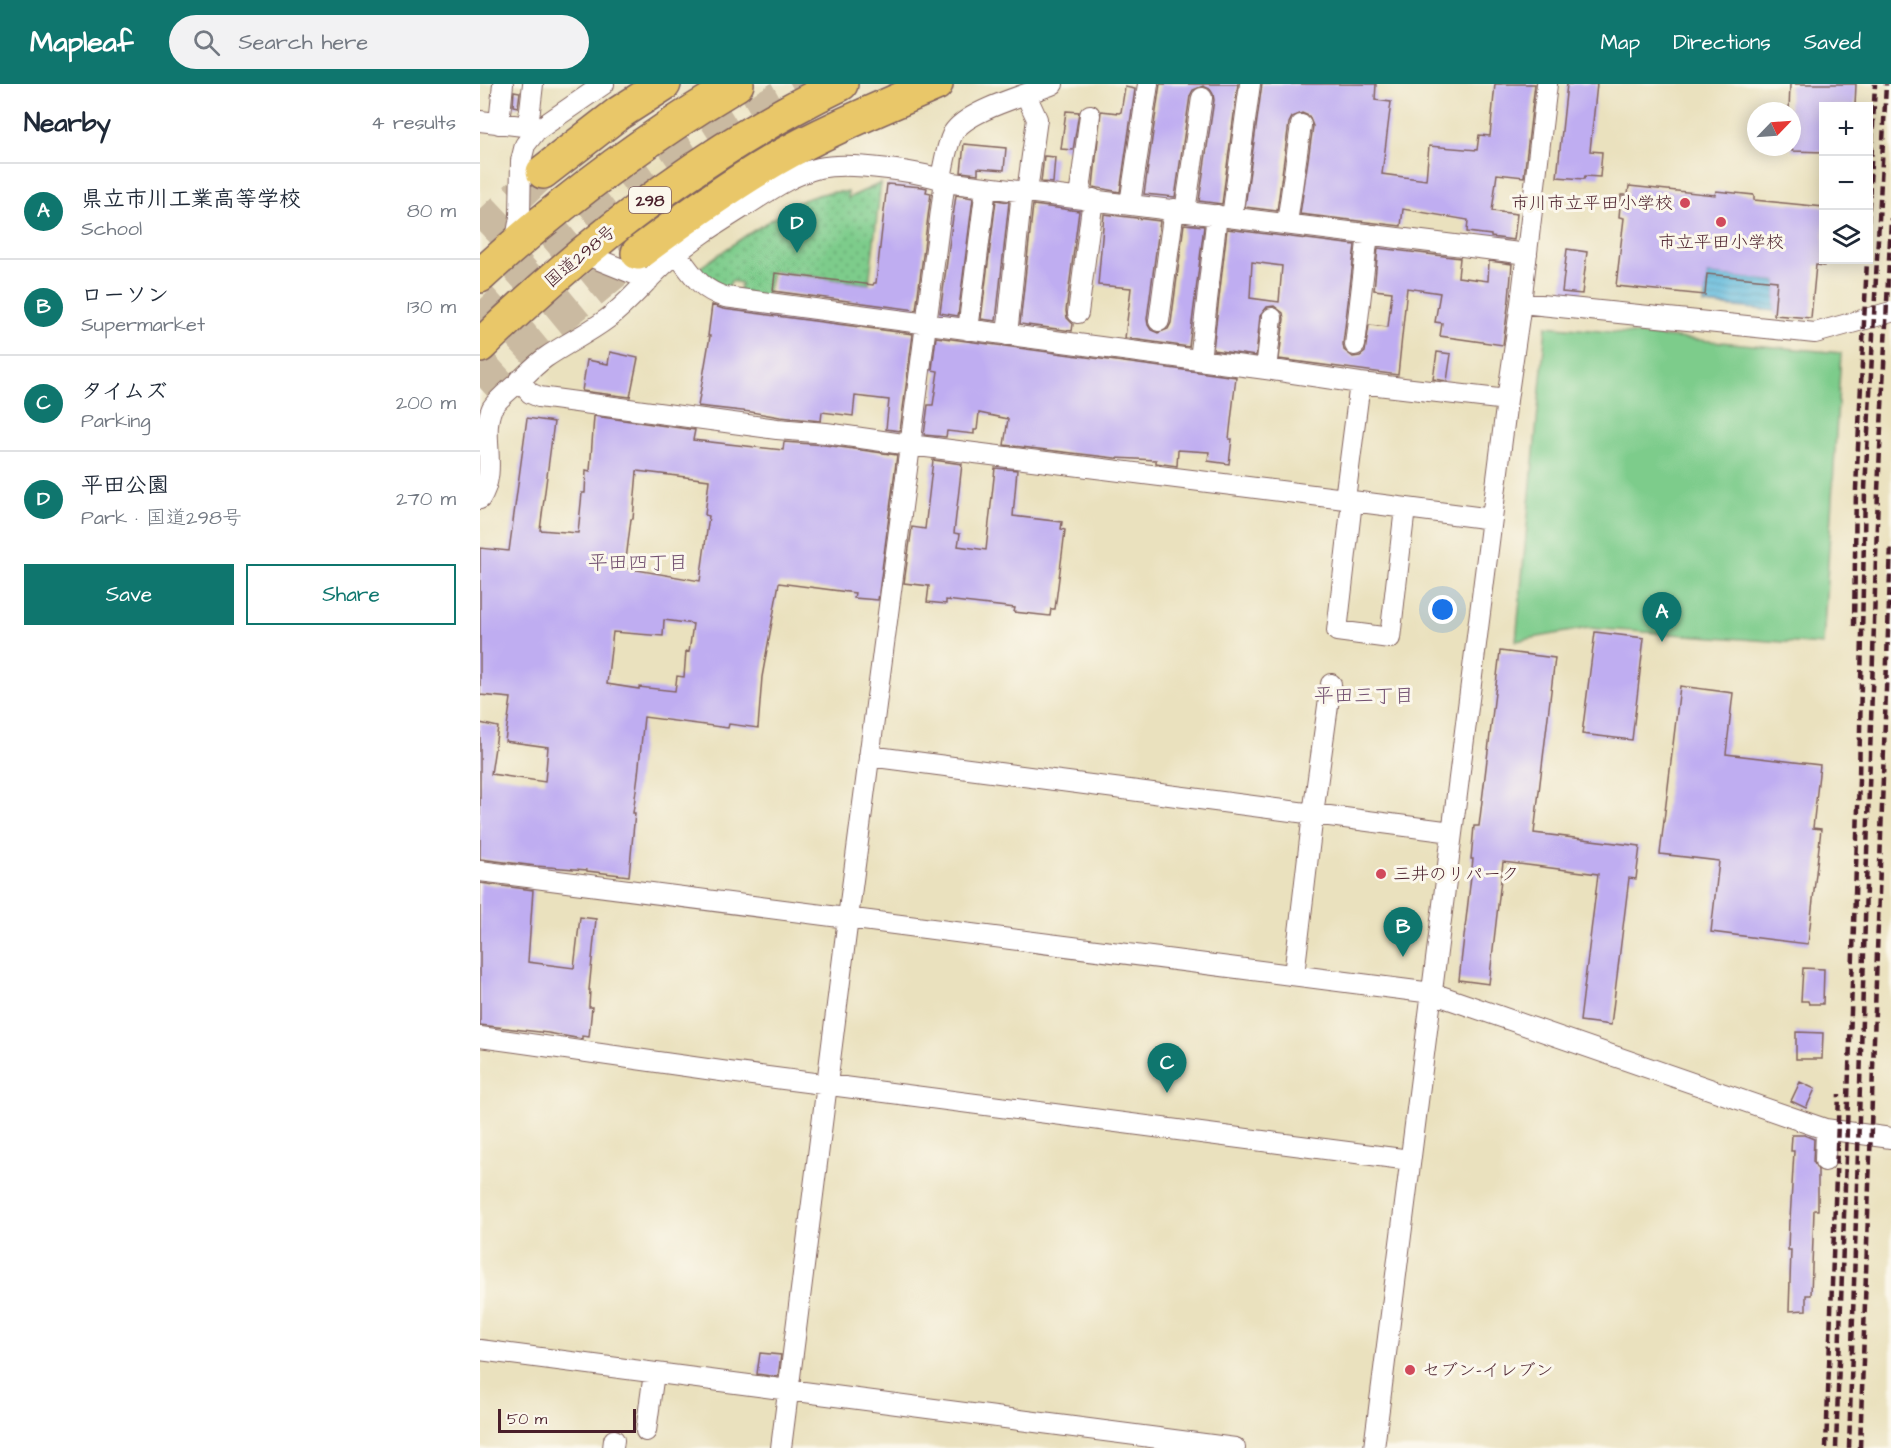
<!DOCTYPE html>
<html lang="en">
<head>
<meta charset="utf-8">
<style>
	:root { --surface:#fff; --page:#f2f2f3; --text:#1f2937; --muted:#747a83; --line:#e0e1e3; --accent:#0f766e }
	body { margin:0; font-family:"Architects Daughter","Klee One",sans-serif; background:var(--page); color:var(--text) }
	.controls { position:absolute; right:18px; top:18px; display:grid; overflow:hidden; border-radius:0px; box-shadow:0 3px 15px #0003 }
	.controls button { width:54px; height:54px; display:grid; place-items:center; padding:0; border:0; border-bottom:2px solid var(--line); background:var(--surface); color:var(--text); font:30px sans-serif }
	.compass { position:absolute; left:1267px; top:18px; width:54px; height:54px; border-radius:50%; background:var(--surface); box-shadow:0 3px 15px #0003; rotate:65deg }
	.scale { position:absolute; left:18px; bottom:15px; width:138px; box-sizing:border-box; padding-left:6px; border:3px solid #4a1f2b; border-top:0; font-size:16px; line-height:21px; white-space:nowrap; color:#4a1f2b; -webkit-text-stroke:4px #fbf7ec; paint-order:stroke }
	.you { position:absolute; left:963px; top:526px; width:21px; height:21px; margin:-15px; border:4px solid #fff; border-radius:50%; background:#1a73e8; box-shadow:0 0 0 9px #1a73e833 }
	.badge { display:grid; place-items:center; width:39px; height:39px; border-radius:50%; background:var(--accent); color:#fff; font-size:20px; font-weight:700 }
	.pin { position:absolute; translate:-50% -50px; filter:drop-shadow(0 2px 3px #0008) }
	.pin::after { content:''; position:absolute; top:32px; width:21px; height:18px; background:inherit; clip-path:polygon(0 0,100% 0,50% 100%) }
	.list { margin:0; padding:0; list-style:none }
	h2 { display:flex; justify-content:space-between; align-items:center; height:78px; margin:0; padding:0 24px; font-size:26px }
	h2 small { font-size:20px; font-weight:400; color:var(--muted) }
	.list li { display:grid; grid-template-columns:39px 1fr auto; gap:18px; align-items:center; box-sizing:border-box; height:96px; padding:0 24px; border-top:2px solid var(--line) }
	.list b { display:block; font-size:22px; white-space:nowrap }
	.list p { margin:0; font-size:20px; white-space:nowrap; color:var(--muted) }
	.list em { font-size:20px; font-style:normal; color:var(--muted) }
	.actions { display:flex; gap:12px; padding:18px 24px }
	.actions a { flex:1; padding:14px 0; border:2px solid var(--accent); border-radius:0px; text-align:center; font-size:21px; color:var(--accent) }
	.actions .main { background:var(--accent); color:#fff }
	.icon { flex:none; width:33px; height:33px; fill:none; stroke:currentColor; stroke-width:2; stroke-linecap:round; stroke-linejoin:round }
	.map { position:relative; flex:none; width:1411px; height:1364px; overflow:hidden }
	header { display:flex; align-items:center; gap:36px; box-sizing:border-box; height:84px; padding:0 30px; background:var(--accent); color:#fff }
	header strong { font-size:28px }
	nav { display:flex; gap:33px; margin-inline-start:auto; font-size:21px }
	.search { width:420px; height:54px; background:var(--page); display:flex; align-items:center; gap:15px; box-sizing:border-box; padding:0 21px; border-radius:33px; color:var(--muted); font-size:22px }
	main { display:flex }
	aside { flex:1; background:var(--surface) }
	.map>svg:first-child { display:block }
	.park { fill:url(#park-dots); stroke:#64765b; stroke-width:1.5 }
	.garden { fill:#7dcc8b; stroke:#64765b; stroke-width:1.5 }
	.water { fill:url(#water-rules); stroke:#546c84; stroke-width:1.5 }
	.building { fill:#bfadf1; fill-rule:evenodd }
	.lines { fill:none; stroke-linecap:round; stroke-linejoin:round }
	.highway-tunnel { stroke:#cabaa1; stroke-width:33; stroke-dasharray:33 16; stroke-linecap:butt }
	.street-casing { stroke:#82635e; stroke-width:22 }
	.highway-casing { stroke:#82635e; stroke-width:36 }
	.street { stroke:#fff; stroke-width:20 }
	.highway { stroke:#e9c769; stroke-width:33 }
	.rail { stroke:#4a1f2b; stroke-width:4.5; stroke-dasharray:9 4.5; stroke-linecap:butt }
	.poi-dot { fill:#d1495b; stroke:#fbf7ec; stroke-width:2 }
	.labels { text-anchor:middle; stroke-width:6; stroke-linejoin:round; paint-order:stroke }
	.shield { fill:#fbf7ec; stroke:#7f6065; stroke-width:1.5 }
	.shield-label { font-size:16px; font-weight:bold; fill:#4a1f2b }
	.poi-label { font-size:18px; fill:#4a1f2b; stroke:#fbf7ec; text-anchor:start }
	.street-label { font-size:18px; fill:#4a1f2b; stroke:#fbf7ec }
	.neighbourhood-label { font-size:20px; fill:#735170; stroke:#fbf7ec }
</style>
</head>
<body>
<header>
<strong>Mapleaf</strong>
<div class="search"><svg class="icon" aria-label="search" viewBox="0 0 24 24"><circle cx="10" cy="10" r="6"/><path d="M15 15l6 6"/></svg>Search here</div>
<nav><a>Map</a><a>Directions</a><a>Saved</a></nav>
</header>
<main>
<aside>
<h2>Nearby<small>4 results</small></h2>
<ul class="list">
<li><span class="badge">A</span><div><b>県立市川工業高等学校</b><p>School</p></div><em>80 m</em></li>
<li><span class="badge">B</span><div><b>ローソン</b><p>Supermarket</p></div><em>130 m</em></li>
<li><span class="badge">C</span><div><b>タイムズ</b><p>Parking</p></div><em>200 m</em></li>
<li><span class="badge">D</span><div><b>平田公園</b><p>Park · 国道298号</p></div><em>270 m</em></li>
</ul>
<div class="actions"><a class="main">Save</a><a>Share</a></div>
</aside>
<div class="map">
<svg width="1411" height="1364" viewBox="0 0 1411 1364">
	<defs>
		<pattern id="park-dots" width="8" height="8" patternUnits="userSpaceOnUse" patternTransform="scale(1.5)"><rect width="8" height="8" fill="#7dcc8b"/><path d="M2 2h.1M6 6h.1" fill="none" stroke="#68a572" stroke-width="1.8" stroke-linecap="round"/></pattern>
		<pattern id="water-rules" width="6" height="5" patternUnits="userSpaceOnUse" patternTransform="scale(1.5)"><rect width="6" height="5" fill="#5fb9dc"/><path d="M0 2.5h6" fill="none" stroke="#5096b3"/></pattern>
	</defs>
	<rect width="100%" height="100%" fill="#fbf7ec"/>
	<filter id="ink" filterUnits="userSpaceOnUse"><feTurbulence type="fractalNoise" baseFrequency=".0167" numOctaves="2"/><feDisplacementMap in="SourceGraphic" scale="12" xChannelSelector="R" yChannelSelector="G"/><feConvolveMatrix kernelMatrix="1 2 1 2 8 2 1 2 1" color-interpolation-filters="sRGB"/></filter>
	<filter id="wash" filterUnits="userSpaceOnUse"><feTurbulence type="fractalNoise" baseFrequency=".008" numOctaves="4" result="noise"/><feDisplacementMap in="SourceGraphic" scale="24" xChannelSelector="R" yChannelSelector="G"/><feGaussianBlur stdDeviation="1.35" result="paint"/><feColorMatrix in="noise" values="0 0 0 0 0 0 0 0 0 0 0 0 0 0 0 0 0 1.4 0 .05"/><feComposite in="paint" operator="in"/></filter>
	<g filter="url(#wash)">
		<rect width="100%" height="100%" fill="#eae1be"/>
		<path class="park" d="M401,99L389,200L292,187L286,215L259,208L261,199L251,197L247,208L218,185L265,152L305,127L311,140L323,134L316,119C334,112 348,106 368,108V114Z"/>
		<path class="garden" d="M1066,242L1361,269L1343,561L1108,544L1036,557Z"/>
		<path class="water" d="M1227,190L1297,197L1295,227L1224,220Z"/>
		<g id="blocks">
			<path class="building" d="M680,0H758L742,120L719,117L734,16L733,10L730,5L723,2L713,6L710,12L695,113L664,110Z
				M782,0H896L895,16L911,18L902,90L946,96L949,62L997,66L999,51L1010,52L1015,0H1055L1044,93L1017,90L1012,127L1037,130L1034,156L1011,153V151L987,148L988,136L923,125L921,142L820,130L833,42L829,32L822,29L812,33L809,39L797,127L765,123Z
				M1087,0H1117L1110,67L1122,68L1120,93L1105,92L1104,95L1077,93Z
				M1310,0H1376L1375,22H1344V68L1312,67V27H1309Z
				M645,3L655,5L640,108L613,103L621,27L639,29L641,28Z
				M34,7L40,8L38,23L33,22Z
				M586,27L599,28L593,66L581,65Z
				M484,60L526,64L524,86L498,84V90L481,88Z
				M564,72L575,73L573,99L561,98Z
				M407,100L442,103L447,104L446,108L451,109L436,226L293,207L295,189L393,201L394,199H396Z
				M1149,102L1235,111L1236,107L1274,111V116L1344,123V182L1336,181L1331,234L1294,231L1297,197L1227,190L1225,211L1136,202L1144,134L1139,133L1141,111H1148Z
				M476,111L493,114L478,232L460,229Z
				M516,116L529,118L516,237L501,235Z
				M553,121L599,127L586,227L587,234L593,240L592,247L540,240Z
				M624,130L680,137L667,235L668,241L671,246L678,249L688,245L691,239L704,140L724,142L709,263L645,254L651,204L618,201Z
				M747,145L875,161L863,260L864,266L873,273L880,272L885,268L889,241L908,243L912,208L894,206L898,164L980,174L978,193L1008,197L1009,177L1032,180L1029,215L1023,261L960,252L962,239L955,238L960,209L927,204L918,291L799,275L804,235L803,229L794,222L787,223L780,232L776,272L733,266ZM772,178L802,182L799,218L770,214Z
				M1087,165L1107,168L1102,210L1082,208Z
				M232,221L243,225L433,250L420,347L406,345L409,316L375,312L373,332L342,328L341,337L300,333L271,328L218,322L230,252H228Z
				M456,253L756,293L749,355H752L749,380L728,377L729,368L698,366L697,382L676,379V376L635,374L524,361L528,335L499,329L497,346H494V350L467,347L466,353L444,351L448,321H453L458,287L452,286Z
				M130,268L158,274L150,313L102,307L107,276L128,280Z
				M957,268L971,270L967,297L953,295Z
				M114,332L215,346L213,356L303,366L304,358L345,361L417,371L398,516L374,514L375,509L299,499L282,593L278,644L249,640L248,644L164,633L158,691L153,729H155L149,792L107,787V786L56,782L0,775V639L18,643L11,690L65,698L68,663L25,657L31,614L0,611V464L29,467L47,334L74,338L60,446L98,449L102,409H105L106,386L110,387ZM157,387L229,396L225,431L229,432L220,497L145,484L151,435H153ZM184,536L213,540L209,568L206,567L204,593L197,592L195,607L159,603V605L127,600L133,548L183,552Z
				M453,376L482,380L474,449L480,450L478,462L506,466L515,384L537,386L533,432L582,438L581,445L585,446L583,463L575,525H571L570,532L534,528L535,524L466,516V520L447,518L449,502L424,499L432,443L445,445Z
				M1115,548L1164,554L1152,656L1102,650Z
				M1020,567L1075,574L1054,749L1160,762L1156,795L1149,794L1131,941L1100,937L1118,790L1023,778L1009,900L979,896L993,775H991L994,742H999Z
				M1200,602L1253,609L1246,670L1340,681L1333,744L1341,745L1328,860L1231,848L1239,777L1180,770Z
				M0,799L53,806L48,878L94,884L100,833L116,835L109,906H110L109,923H112L109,953L102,952V955L68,949L0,941Z
				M1323,884L1344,885L1343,920H1329L1328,917H1321Z
				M1316,948L1343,949L1342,975H1316Z
				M1320,998L1335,1005L1326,1024L1311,1017Z
				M1312,1051H1324L1334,1055L1333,1077L1338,1086V1126H1334L1331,1211H1326V1226L1309,1227L1311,1166H1308L1309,1136H1310L1314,1067H1311Z
				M280,1269L301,1271L298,1293L277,1290Z"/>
		</g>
	</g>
	<g filter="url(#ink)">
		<use href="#blocks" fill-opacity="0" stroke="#82635e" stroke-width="1.5"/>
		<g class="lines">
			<path class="highway-tunnel" d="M0,148L63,88
				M0,239C97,144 206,65 324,0
				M0,304L48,260L158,169"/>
			<g class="street-casing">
				<path id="street" d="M546,11L557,35L547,108
					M0,37L60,44
					M19,40L23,0
					M48,43L53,0
					M461,94C464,80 466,63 473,49C487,26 547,11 573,0
					M599,114L610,31
					M650,120L668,0
					M705,127L722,14
					M752,133L770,0
					M807,139L821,41
					M35,160L40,133L41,77L45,61L56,47L124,0
					M102,169L169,196
					M196,169C212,189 219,205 245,213L786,285L880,299L1027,316
					M1041,219L1335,249L1411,228
					M598,229L613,115
					M679,237L694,125
					M488,246L506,103
					M527,251L542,107
					M875,261L888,150
					M720,276L737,131
					M786,285L792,234
					M39,296L50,309L59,313L297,345L346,349L430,361L865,415L872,417L1012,435
					M0,415C19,386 0,351 12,324C18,315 27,308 35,301C45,292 54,282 65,274C85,260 107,250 127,235C150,218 167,195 189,176C212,155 240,138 267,121C289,107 313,90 339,84C369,77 444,88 473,99L1047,170
					M865,415L880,299
					M872,417L857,547L910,554L925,424
					M389,672L972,748
					M0,787L952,909L1345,1045L1411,1054
					M814,891L833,730L851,600
					M0,953L241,987L930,1076
					M1345,1077L1346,1046
					M0,1266L755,1364
					M166,1347L174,1289
					M133,1364L134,1356
					M301,1364L368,834L465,96
					M894,1364L1027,316L1041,219L1067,0"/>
			</g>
			<g class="highway-casing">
				<path id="highway" d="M63,88L139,29L184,0
					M158,169C202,136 246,104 294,76C346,46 401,24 456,0
					M0,192C79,119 165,55 257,0
					M0,262C107,158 226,65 361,0"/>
			</g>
			<use href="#street" class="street"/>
			<use href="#highway" class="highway"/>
			<path class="rail" d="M1388,139L1395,0
				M1374,542L1376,405L1387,176
				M1346,1364L1359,1010
				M1356,1364L1379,695L1385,406L1406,0
				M1369,1364L1398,407L1411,134
				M1380,1364L1411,460"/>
		</g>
	</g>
	<g class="poi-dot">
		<circle cx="1205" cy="119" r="6"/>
		<circle cx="1241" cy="138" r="6"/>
		<circle cx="901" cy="790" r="6"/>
		<circle cx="930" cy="1286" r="6"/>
	</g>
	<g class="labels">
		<rect class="shield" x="149" y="103" width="42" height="26" rx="4.5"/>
		<g class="shield-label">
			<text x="170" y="122">298</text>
		</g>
		<g class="poi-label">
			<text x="1193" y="125" text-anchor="end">市川市立平田小学校</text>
			<text x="1241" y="164" text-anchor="middle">市立平田小学校</text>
			<text x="913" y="796">三井のリパーク</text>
			<text x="942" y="1292">セブン-イレブン</text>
		</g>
		<g class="street-label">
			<text transform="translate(100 172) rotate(-40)" y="6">国道298号</text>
		</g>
		<g class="neighbourhood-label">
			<text x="158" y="485">平田四丁目</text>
			<text x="884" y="618">平田三丁目</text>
		</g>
	</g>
</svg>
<div class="controls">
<button>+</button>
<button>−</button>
<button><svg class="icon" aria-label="layers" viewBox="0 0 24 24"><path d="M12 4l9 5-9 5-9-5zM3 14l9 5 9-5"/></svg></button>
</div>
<svg class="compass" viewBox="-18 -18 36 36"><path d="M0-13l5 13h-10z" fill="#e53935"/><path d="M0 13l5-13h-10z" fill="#747a83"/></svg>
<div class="scale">50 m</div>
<div class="you"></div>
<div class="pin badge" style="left:1182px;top:558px">A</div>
<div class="pin badge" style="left:923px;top:873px">B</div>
<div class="pin badge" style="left:687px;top:1009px">C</div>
<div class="pin badge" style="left:317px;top:169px">D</div>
</div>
</main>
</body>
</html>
